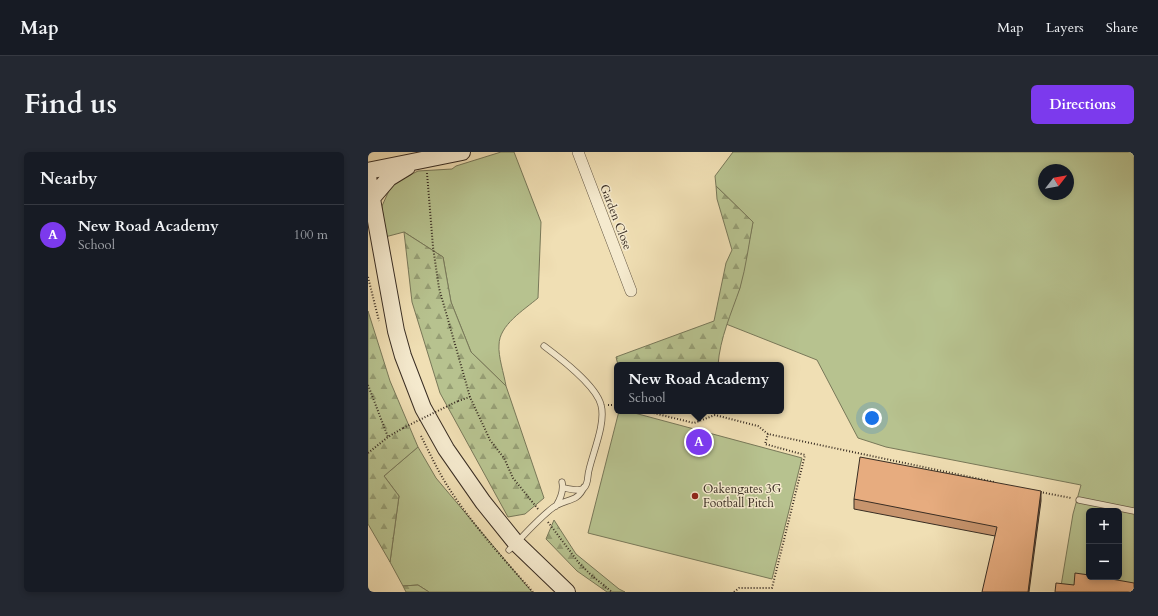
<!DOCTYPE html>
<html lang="en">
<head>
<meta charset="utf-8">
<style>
	:root { --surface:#171b24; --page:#242831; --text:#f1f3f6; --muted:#9ea1a6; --line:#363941; --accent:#7c3aed }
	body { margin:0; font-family:Cardo,serif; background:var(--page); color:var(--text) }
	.controls { position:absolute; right:12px; bottom:12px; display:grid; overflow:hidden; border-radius:6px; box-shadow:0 2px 6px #0003 }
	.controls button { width:36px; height:36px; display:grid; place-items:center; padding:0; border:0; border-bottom:1px solid var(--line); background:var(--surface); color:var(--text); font:20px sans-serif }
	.compass { position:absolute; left:670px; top:12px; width:36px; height:36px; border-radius:50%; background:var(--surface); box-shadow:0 2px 6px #0003; rotate:59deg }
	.you { position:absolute; left:504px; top:266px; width:14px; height:14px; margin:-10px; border:3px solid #fff; border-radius:50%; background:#1a73e8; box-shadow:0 0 0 6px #1a73e833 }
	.badge { display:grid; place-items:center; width:26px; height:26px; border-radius:50%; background:var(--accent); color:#fff; font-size:13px; font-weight:700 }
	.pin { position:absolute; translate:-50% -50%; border:2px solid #fff; box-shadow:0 1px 4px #0006 }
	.popup { position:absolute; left:246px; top:210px; width:170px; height:52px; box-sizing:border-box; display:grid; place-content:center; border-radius:6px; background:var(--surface); filter:drop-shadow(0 1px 3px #0005); font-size:13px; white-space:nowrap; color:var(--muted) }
	.popup b { font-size:15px; color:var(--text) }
	.popup::after { content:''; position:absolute; left:50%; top:100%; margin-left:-8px; border:8px solid transparent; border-top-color:var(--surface) }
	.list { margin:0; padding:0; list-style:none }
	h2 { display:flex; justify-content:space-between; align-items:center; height:52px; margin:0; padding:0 16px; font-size:17px }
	h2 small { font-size:13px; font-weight:400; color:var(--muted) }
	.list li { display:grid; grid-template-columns:26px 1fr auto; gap:12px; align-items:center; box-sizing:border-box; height:60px; padding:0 16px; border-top:1px solid var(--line) }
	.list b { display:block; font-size:15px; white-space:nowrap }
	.list p { margin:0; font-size:13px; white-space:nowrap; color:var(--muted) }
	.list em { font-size:13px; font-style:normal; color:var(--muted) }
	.map { position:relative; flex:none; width:766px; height:440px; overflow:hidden; border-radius:6px }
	header { display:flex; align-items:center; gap:24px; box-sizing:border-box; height:56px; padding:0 20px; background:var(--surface); border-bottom:1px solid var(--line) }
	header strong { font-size:19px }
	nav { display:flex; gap:22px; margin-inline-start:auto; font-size:14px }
	.intro { display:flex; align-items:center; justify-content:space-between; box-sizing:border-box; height:96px; padding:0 24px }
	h1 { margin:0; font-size:28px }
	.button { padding:10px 18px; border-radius:6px; background:var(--accent); color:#fff; font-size:14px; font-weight:700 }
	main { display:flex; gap:24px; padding:0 24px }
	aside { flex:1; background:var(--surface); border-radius:6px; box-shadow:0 2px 6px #0003 }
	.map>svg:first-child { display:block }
	.green { fill:#b7c28f; stroke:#787859; fill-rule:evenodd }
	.forest { fill:url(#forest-firs); stroke:#787859 }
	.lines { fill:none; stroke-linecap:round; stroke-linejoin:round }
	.lane-casing { stroke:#675a47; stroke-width:7 }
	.street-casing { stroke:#675a47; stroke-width:12 }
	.secondary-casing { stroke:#392d23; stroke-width:18 }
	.path { stroke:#392d23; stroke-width:2; stroke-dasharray:1 2; stroke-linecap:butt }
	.lane { stroke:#f5eace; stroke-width:5.5 }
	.street { stroke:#f5eace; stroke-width:11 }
	.secondary { stroke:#f5eace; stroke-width:16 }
	.path-bridge { stroke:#392d23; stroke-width:2; stroke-dasharray:1 2; stroke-linecap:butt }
	.wall { fill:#c7946d; stroke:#392d23 }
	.shaded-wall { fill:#a27859; stroke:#392d23 }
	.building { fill:#e7ac7f; stroke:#392d23 }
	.poi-dot { fill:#8f2418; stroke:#f5eace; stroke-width:1.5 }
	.labels { text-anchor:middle; stroke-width:3; stroke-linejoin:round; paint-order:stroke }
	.street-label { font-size:12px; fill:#392d23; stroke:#f5eace }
	.poi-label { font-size:12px; fill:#392d23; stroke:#f5eace; text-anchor:start }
</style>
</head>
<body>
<header>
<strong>Map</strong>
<nav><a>Map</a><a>Layers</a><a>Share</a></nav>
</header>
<div class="intro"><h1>Find us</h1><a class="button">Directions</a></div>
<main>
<aside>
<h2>Nearby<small></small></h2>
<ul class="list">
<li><span class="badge">A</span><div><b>New Road Academy</b><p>School</p></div><em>100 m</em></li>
</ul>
</aside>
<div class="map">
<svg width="766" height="440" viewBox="0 0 766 440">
	<defs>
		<pattern id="forest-firs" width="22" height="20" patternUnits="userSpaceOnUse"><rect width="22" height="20" fill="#b7c28f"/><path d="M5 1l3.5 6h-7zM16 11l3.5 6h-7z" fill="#969e74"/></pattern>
	</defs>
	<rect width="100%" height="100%" fill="#f0dfb4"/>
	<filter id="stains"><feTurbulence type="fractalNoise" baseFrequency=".005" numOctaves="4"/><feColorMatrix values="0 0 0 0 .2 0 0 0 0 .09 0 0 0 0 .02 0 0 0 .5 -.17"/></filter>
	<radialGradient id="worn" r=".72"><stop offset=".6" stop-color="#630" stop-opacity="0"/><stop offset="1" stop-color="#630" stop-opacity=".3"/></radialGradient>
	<path class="green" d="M133,0H146L173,70L170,146C156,158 131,173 131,193C130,204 136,222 138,234L103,200L83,150L75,105L36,80L17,85L14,54L24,32L50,19L84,17L88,14Z
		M365,0H766V440H692L705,362L713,333L518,295L490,286L449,208L358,172L372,135L385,70L348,34L347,24ZM676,18H700V42H676ZM721,359H751V425H721Z
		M251,259H259L434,306L404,427L220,381Z
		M50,295L68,326L164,440H61L50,433L35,434L22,410L31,344L16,324Z"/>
	<path class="forest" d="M348,34L385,70C381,91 378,115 372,136C363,162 352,186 350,213H250L248,205L346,169L358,111L364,98L349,47Z
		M36,80L75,105L83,150L103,200L138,234L176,346L157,362L140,365L72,241L44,150Z
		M0,159L22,229L50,295L16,324L31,344L22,410L0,372Z
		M186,368L208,402L251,437L257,440H239L209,419L178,387Z
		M50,433L61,440H38L35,434Z"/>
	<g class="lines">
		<g class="lane-casing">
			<path id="lane" d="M176,194C192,206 228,233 233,253C238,271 225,300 221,318C219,324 221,331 216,336C211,340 202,337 196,336
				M711,348L766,359
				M188,354C193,346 196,339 194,330
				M141,398C153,387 176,360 189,353C201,347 210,349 216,335"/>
		</g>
		<g class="street-casing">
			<path id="street" d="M210,0L263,139"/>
		</g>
		<g class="secondary-casing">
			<path id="secondary" d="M0,19L94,0
				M0,25L28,179L35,204L55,256L78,297L115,350L148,391L199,440
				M4,46L21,26L39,15"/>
		</g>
		<path class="path" d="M59,21L65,95L71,136L102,245L122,288L136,306L145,326L170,357
			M0,125L11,169
			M0,233L20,285
			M90,249L102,245
			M240,253H249
			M277,259L326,271L347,263L390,274L400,282L626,330
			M53,284C62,302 71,321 82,338C106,374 136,408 165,440
			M0,301L20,285L35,276
			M672,340L703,346
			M180,370L211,411L223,423L244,440
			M366,440L371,436H404L437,303L397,292L400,282"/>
		<use href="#lane" class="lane"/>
		<use href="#street" class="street"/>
		<use href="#secondary" class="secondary"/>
		<path class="path-bridge" d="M35,276L90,249"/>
	</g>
	<path class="wall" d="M486,347L673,349L627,384L486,357Z"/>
	<path class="shaded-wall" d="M673,339V349L661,440H660Z"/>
	<path class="building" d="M492,305L673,339L660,440H614L629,375L486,347Z
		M707,421L721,423V425H732L766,431V440H687L688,431L706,433Z"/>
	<circle class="poi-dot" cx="327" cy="344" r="4"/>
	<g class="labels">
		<g class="street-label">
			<text transform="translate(248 65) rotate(69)" y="4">Garden Close</text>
		</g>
		<g class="poi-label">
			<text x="335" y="341">Oakengates 3G<tspan x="335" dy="14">Football Pitch</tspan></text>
		</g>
	</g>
	<rect width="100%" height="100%" filter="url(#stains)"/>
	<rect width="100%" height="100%" fill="url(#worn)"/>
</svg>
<div class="controls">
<button>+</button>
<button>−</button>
</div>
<svg class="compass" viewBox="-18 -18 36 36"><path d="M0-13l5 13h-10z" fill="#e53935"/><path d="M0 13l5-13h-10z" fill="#9ea1a6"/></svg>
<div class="you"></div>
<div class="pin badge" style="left:331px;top:290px">A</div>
<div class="popup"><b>New Road Academy</b>School</div>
</div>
</main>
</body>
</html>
